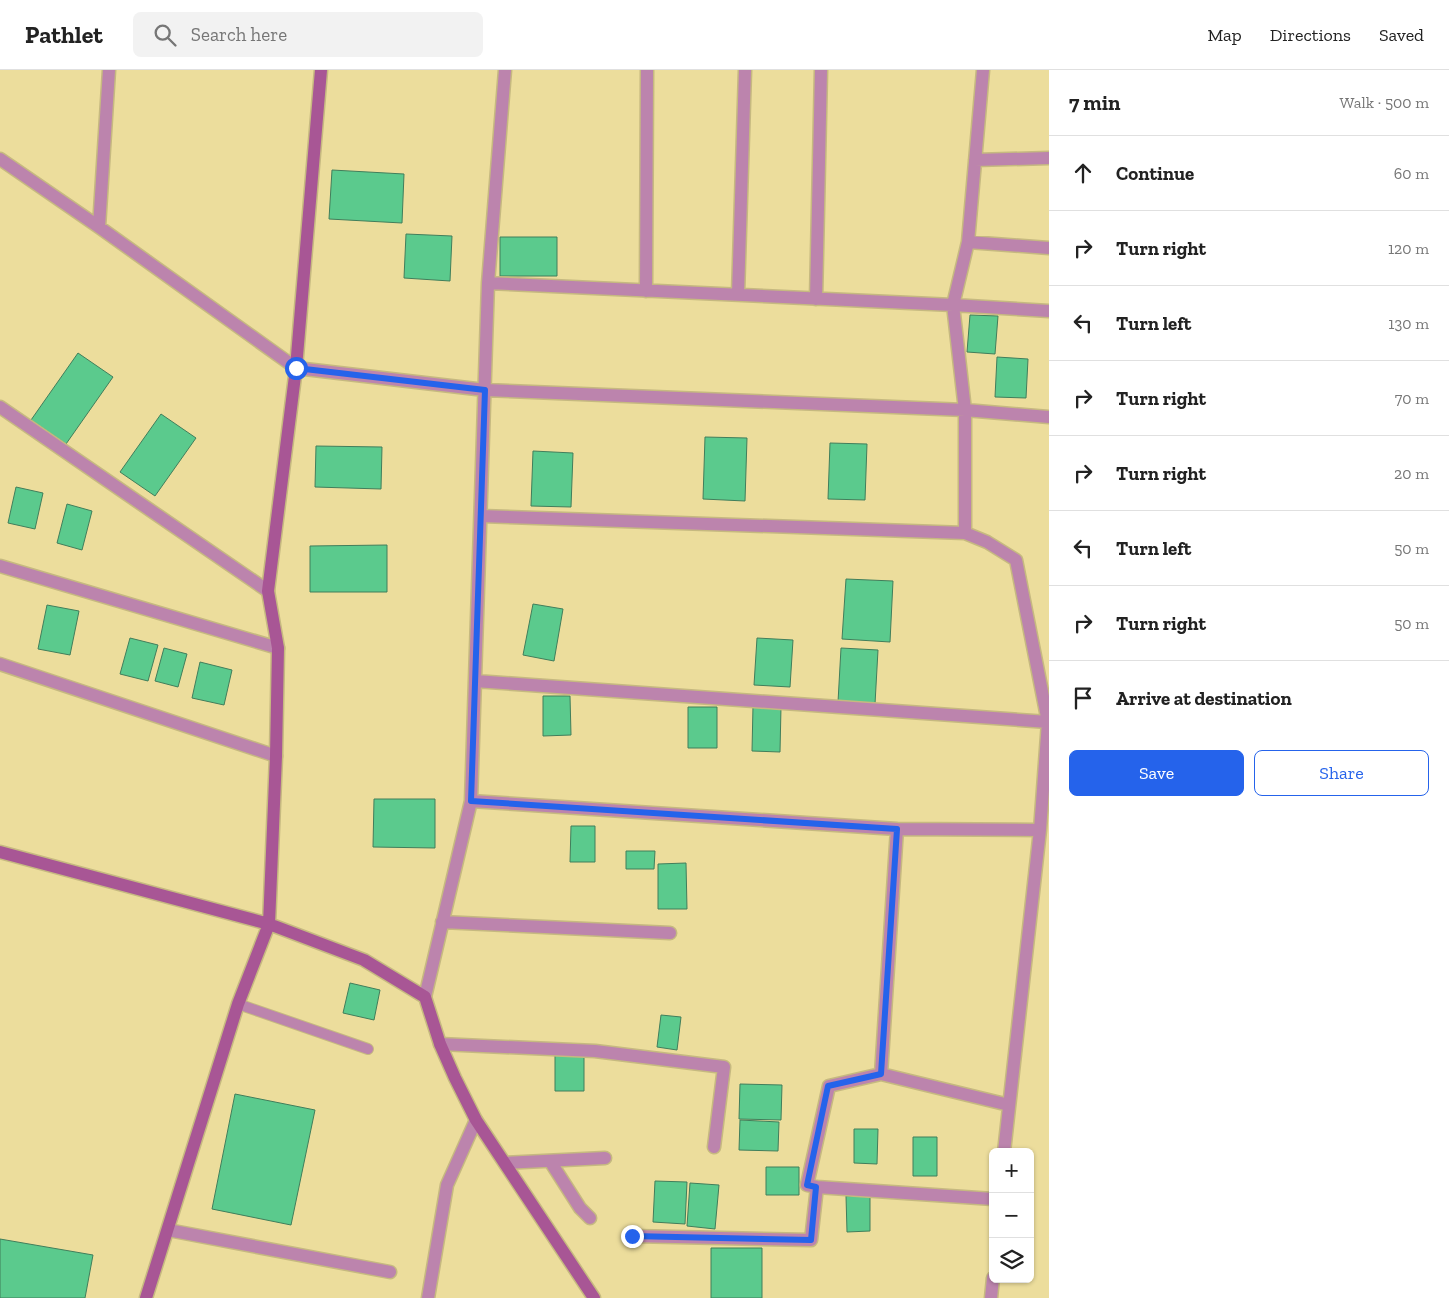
<!DOCTYPE html>
<html lang="en">
<head>
<meta charset="utf-8">
<style>
	:root { --surface:#fff; --page:#f2f2f2; --text:#222; --muted:#767676; --line:#e0e0e0; --accent:#2563eb }
	body { margin:0; font-family:"Zilla Slab",serif; background:var(--page); color:var(--text) }
	.controls { position:absolute; right:15px; bottom:15px; display:grid; overflow:hidden; border-radius:8px; box-shadow:0 1px 4px #0004 }
	.controls button { width:45px; height:45px; display:grid; place-items:center; padding:0; border:0; border-bottom:1px solid var(--line); background:var(--surface); color:var(--text); font:25px sans-serif }
	.stop { position:absolute; width:15px; height:15px; margin:-11px; border:4px solid #2563eb; border-radius:50%; background:#fff }
	.stop.end { background:#2563eb; border-color:#fff; box-shadow:0 1px 5px #0008 }
	.list { margin:0; padding:0; list-style:none }
	h2 { display:flex; justify-content:space-between; align-items:center; height:65px; margin:0; padding:0 20px; font-size:21px }
	h2 small { font-size:16px; font-weight:400; color:var(--muted) }
	.list li { display:grid; grid-template-columns:32px 1fr auto; gap:15px; align-items:center; box-sizing:border-box; height:75px; padding:0 20px; border-top:1px solid var(--line) }
	.list b { display:block; font-size:19px; white-space:nowrap }
	.list em { font-size:16px; font-style:normal; color:var(--muted) }
	.actions { display:flex; gap:10px; padding:15px 20px }
	.actions a { flex:1; padding:11px 0; border:1px solid var(--accent); border-radius:8px; text-align:center; font-size:18px; color:var(--accent) }
	.actions .main { background:var(--accent); color:#fff }
	.icon { flex:none; width:28px; height:28px; fill:none; stroke:currentColor; stroke-width:2; stroke-linecap:round; stroke-linejoin:round }
	.map { position:relative; flex:none; width:1049px; height:1228px; overflow:hidden }
	header { display:flex; align-items:center; gap:30px; box-sizing:border-box; height:70px; padding:0 25px; background:var(--surface); border-bottom:1px solid var(--line) }
	header strong { font-size:24px }
	nav { display:flex; gap:28px; margin-inline-start:auto; font-size:18px }
	.search { width:350px; height:45px; background:var(--page); display:flex; align-items:center; gap:12px; box-sizing:border-box; padding:0 18px; border-radius:8px; color:var(--muted); font-size:19px }
	main { display:flex }
	aside { flex:1; background:var(--surface) }
	.map>svg:first-child { display:block }
	.building { fill:#5bca8d; stroke:#417e5b }
	.lines { fill:none; stroke-linecap:round; stroke-linejoin:round }
	.lane-casing { stroke:#c6b980; stroke-width:12 }
	.street-casing { stroke:#c6b980; stroke-width:15 }
	.secondary-casing { stroke:#c6b980; stroke-width:15 }
	.lane { stroke:#bc84ad; stroke-width:10 }
	.street { stroke:#bc84ad; stroke-width:12 }
	.secondary { stroke:#a85695; stroke-width:12 }
	.route { stroke:#2563eb; stroke-width:6 }
</style>
</head>
<body>
<header>
<strong>Pathlet</strong>
<div class="search"><svg class="icon" aria-label="search" viewBox="0 0 24 24"><circle cx="10" cy="10" r="6"/><path d="M15 15l6 6"/></svg>Search here</div>
<nav><a>Map</a><a>Directions</a><a>Saved</a></nav>
</header>
<main>
<div class="map">
<svg width="1049" height="1228" viewBox="0 0 1049 1228">
	<rect width="100%" height="100%" fill="#ecdd9c"/>
	<path class="building" d="M332,100L404,104L402,153L329,149Z
		M406,164L452,166L450,211L404,208Z
		M500,167H557V206H500Z
		M970,245L998,246L995,284L967,282Z
		M78,283L113,307L66,374L31,350Z
		M997,287L1028,289L1026,328L995,327Z
		M161,344L196,368L155,426L120,402Z
		M705,367L747,368L745,431L703,429Z
		M830,373L867,374L865,430L828,429Z
		M316,376L382,377L381,419L315,417Z
		M533,381L573,383L571,437L531,436Z
		M16,417L43,423L35,459L8,453Z
		M67,434L92,441L82,480L57,473Z
		M387,475V522H310V476Z
		M846,509L893,511L890,572L842,569Z
		M533,534L563,539L554,591L523,585Z
		M47,535L79,541L70,585L38,579Z
		M130,568L158,575L148,611L120,604Z
		M757,568L793,570L790,617L754,615Z
		M164,578L187,584L178,617L155,611Z
		M841,578L878,580L875,634L838,632Z
		M200,592L232,600L224,635L192,628Z
		M543,626H570L571,665L543,666Z
		M753,636L781,637L780,682L752,681Z
		M688,637H717V678H688Z
		M374,729H435V778L373,777Z
		M571,756H595V792H570Z
		M626,781H655L654,799H626Z
		M686,793L687,839H658V794Z
		M350,913L380,920L374,950L343,943Z
		M661,945L681,947L677,980L657,977Z
		M555,982L584,983V1021H555Z
		M740,1014L782,1015L781,1050L739,1049Z
		M235,1024L315,1040L291,1155L212,1139Z
		M740,1050L779,1052L778,1081L739,1080Z
		M854,1059H878L877,1094L854,1093Z
		M913,1067H937V1106H913Z
		M766,1097H799V1125H766Z
		M655,1111L687,1112L685,1154L653,1152Z
		M690,1113L719,1115L715,1159L687,1156Z
		M870,1125V1161L847,1162L846,1126Z
		M0,1169L93,1185L85,1228H0Z
		M711,1178H762V1228H711Z"/>
	<g class="lines">
		<g class="lane-casing">
			<path id="lane" d="M238,934L368,979"/>
		</g>
		<g class="street-casing">
			<path id="street" d="M983,0L968,172L953,235L965,340V463L987,472L1016,490L1048,652L1040,760L1004,1082
				M0,89L99,157L296,298L485,320L965,340L1049,347
				M975,90L1049,88
				M99,157L109,0
				M968,172L1049,178
				M488,213L953,235L1049,241
				M646,221L647,0
				M738,224L745,0
				M816,229L821,0
				M0,337L268,521
				M481,446L965,463
				M0,496L278,578
				M0,594L276,686
				M475,611L1048,652
				M471,731L897,759L1040,760
				M442,852L670,863
				M425,927L471,731L488,213L505,0
				M440,974L595,981L724,997L714,1077
				M881,1004L897,759
				M550,1091L580,1138L590,1148
				M505,1093L605,1088
				M993,1129L817,1117L807,1115L829,1016L881,1004L1009,1035
				M168,1160L390,1202
				M632,1166L811,1170L817,1117
				M428,1228L447,1115L476,1050
				M991,1228L993,1208"/>
		</g>
		<g class="secondary-casing">
			<path id="secondary" d="M0,782L269,854L364,890L425,927L440,974L455,1008L476,1050L594,1228
				M146,1228L238,934L269,854L276,686L278,578L268,521L296,298L321,0"/>
		</g>
		<use href="#lane" class="lane"/>
		<use href="#street" class="street"/>
		<use href="#secondary" class="secondary"/>
	</g>
	<g class="lines">
		<path class="route" d="M296,298L485,320L471,731L897,759L881,1004L828,1016L807,1115L816,1117L811,1170L632,1166"/>
	</g>
</svg>
<div class="controls">
<button>+</button>
<button>−</button>
<button><svg class="icon" aria-label="layers" viewBox="0 0 24 24"><path d="M12 4l9 5-9 5-9-5zM3 14l9 5 9-5"/></svg></button>
</div>
<div class="stop" style="left:296px;top:298px"></div>
<div class="stop end" style="left:632px;top:1166px"></div>
</div>
<aside>
<h2>7 min<small>Walk · 500 m</small></h2>
<ul class="list">
<li><svg class="icon" aria-label="ahead" viewBox="0 0 24 24"><path d="M12 20V5M6 11l6-6 6 6"/></svg><div><b>Continue</b></div><em>60 m</em></li>
<li><svg class="icon" aria-label="right" viewBox="0 0 24 24"><path d="M7 20v-9h11M14 6l5 5-5 5"/></svg><div><b>Turn right</b></div><em>120 m</em></li>
<li><svg class="icon" aria-label="left" viewBox="0 0 24 24"><path d="M17 20v-9H6M10 6l-5 5 5 5"/></svg><div><b>Turn left</b></div><em>130 m</em></li>
<li><svg class="icon" aria-label="right" viewBox="0 0 24 24"><path d="M7 20v-9h11M14 6l5 5-5 5"/></svg><div><b>Turn right</b></div><em>70 m</em></li>
<li><svg class="icon" aria-label="right" viewBox="0 0 24 24"><path d="M7 20v-9h11M14 6l5 5-5 5"/></svg><div><b>Turn right</b></div><em>20 m</em></li>
<li><svg class="icon" aria-label="left" viewBox="0 0 24 24"><path d="M17 20v-9H6M10 6l-5 5 5 5"/></svg><div><b>Turn left</b></div><em>50 m</em></li>
<li><svg class="icon" aria-label="right" viewBox="0 0 24 24"><path d="M7 20v-9h11M14 6l5 5-5 5"/></svg><div><b>Turn right</b></div><em>50 m</em></li>
<li><svg class="icon" aria-label="arrive" viewBox="0 0 24 24"><path d="M6 21V4h12l-3 4 3 4H6"/></svg><div><b>Arrive at destination</b></div></li>
</ul>
<div class="actions"><a class="main">Save</a><a>Share</a></div>
</aside>
</main>
</body>
</html>
